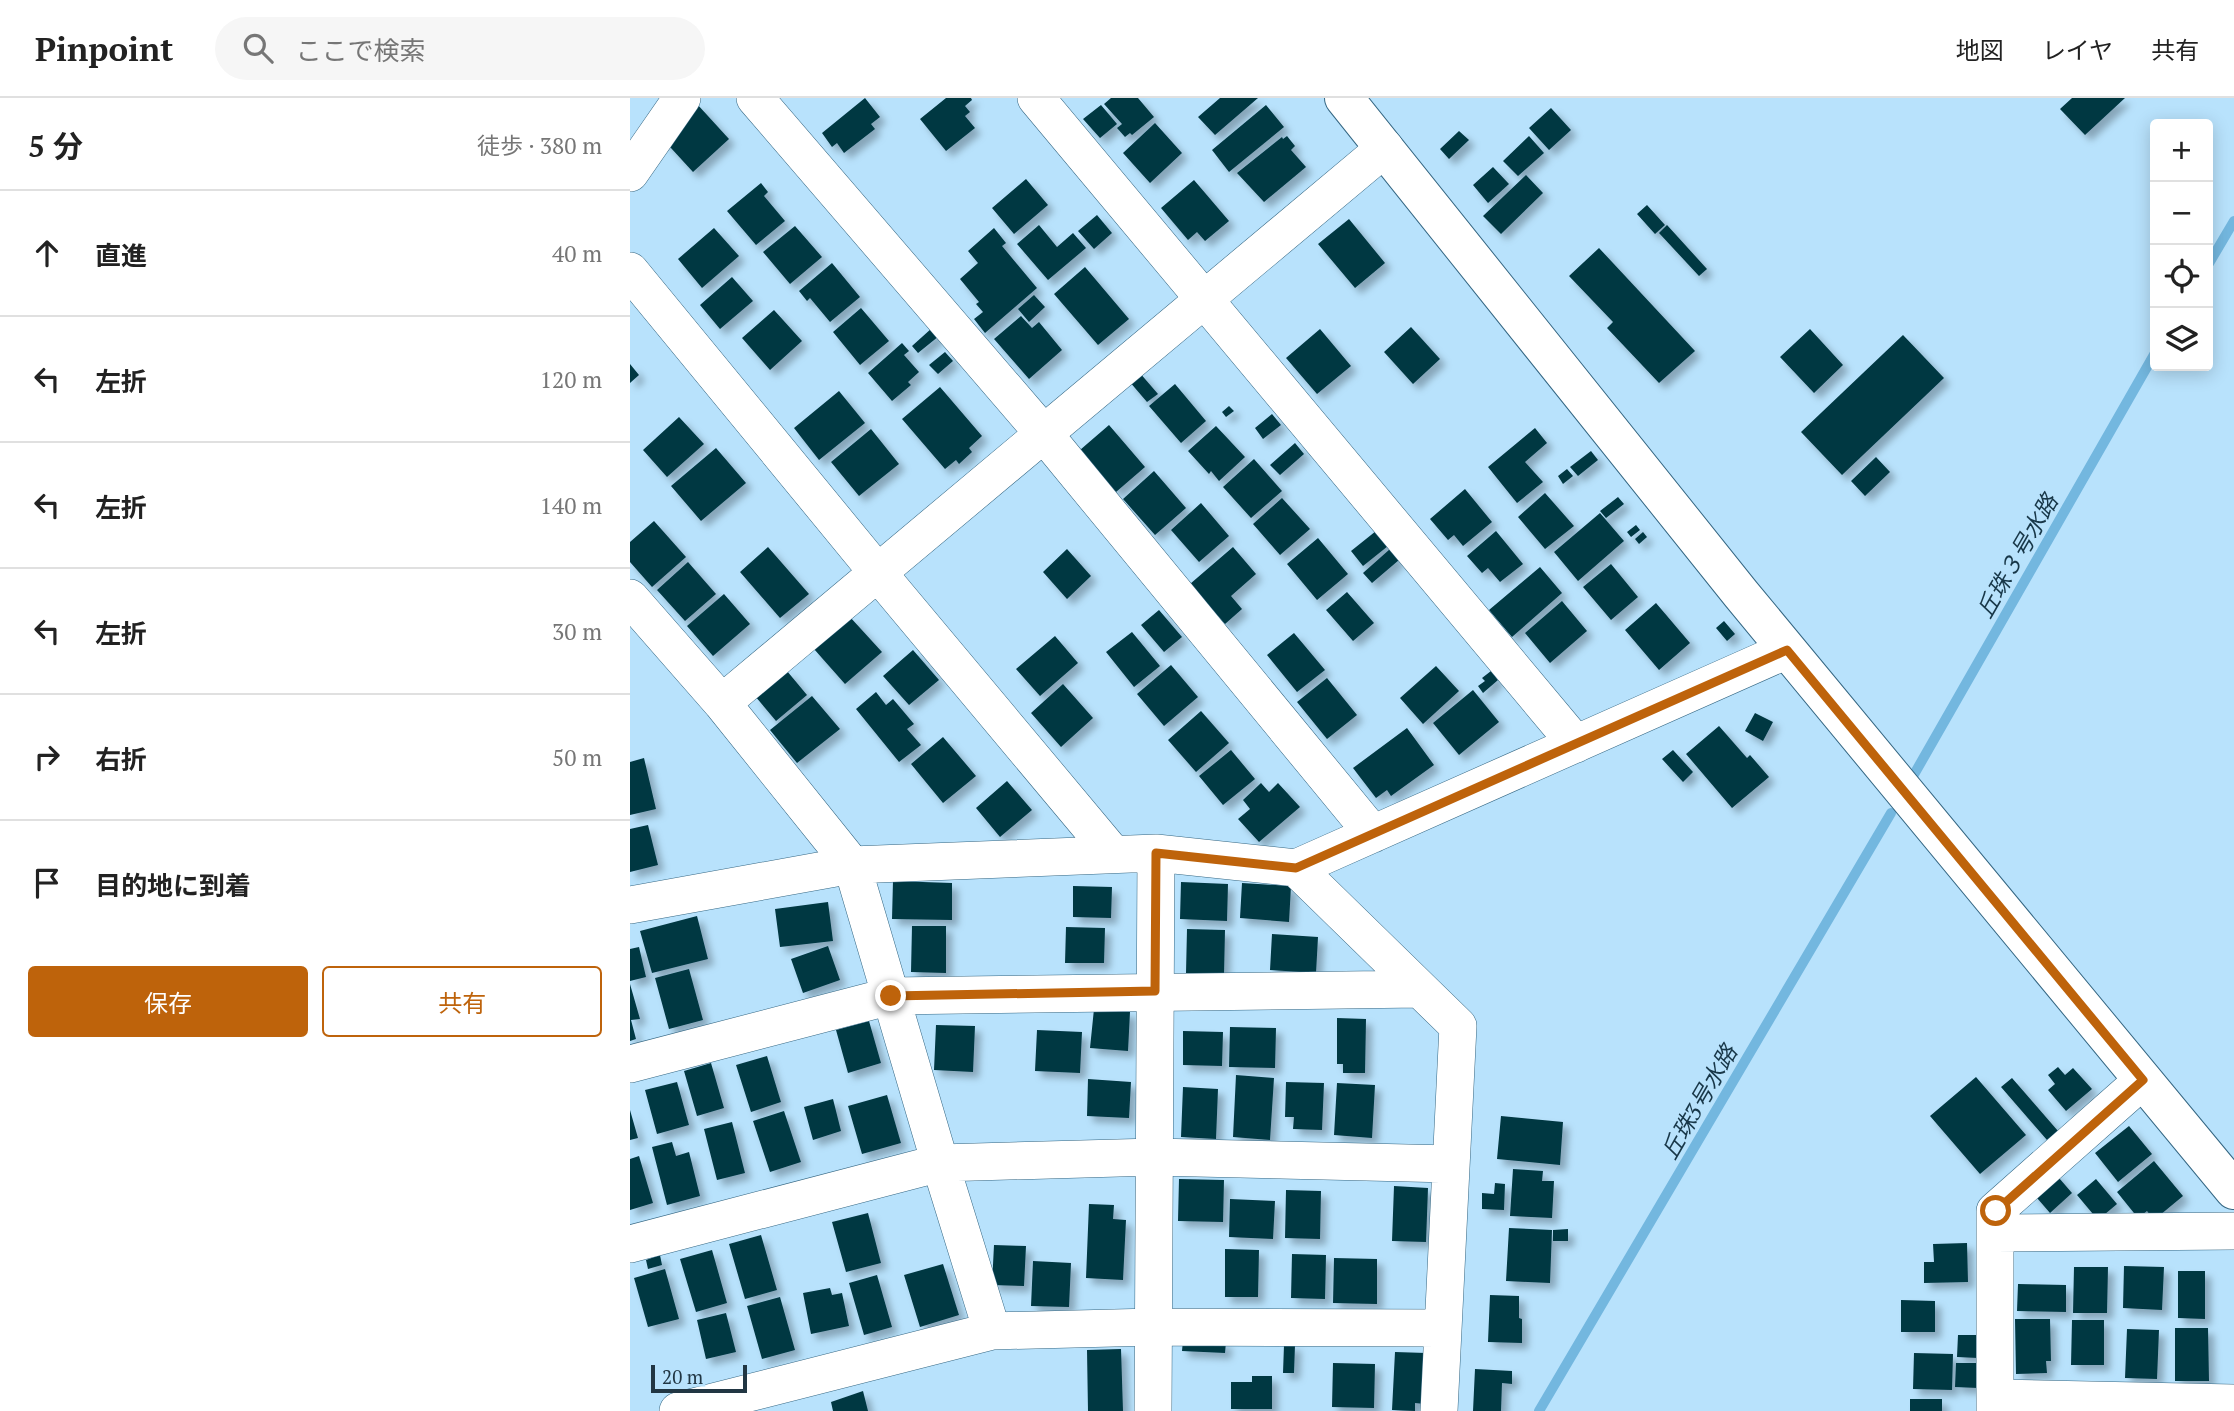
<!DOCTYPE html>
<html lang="ja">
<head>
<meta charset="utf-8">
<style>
	:root { --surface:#fff; --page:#f6f6f6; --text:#222; --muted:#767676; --line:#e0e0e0; --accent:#be630b }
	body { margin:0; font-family:"PT Serif","Noto Sans JP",serif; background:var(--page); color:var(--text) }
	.controls { position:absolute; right:21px; top:21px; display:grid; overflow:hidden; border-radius:7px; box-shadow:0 4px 18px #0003 }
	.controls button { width:63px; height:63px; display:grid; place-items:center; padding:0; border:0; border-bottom:2px solid var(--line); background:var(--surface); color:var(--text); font:35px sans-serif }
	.scale { position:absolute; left:21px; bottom:18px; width:96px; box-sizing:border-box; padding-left:7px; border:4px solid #213643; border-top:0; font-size:19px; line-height:24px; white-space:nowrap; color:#213643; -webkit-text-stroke:5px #b8e2fc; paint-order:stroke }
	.stop { position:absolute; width:21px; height:21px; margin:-16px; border:5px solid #be630b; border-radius:50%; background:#fff }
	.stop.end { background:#be630b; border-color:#fff; box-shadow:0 2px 7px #0008 }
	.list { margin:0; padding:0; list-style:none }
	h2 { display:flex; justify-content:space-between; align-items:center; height:91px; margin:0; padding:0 28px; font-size:30px }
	h2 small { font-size:23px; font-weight:400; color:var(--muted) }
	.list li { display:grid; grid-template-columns:46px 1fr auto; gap:21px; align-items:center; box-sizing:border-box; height:126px; padding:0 28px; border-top:2px solid var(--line) }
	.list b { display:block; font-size:26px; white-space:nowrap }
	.list em { font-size:23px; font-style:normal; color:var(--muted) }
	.actions { display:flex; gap:14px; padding:21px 28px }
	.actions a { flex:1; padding:16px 0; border:2px solid var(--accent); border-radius:7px; text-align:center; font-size:24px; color:var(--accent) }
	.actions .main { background:var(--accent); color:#fff }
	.icon { flex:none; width:38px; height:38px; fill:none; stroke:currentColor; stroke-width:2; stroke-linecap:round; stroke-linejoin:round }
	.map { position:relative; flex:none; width:1604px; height:1313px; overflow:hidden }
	header { display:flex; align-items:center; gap:42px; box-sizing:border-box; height:98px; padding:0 35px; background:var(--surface); border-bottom:2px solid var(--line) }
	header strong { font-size:33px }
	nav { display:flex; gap:38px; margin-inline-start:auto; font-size:24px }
	.search { width:490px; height:63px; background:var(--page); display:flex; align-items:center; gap:18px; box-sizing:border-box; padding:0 24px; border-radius:38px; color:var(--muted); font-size:26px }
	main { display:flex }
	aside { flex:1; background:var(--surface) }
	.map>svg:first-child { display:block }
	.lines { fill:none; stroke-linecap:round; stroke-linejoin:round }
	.stream { stroke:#73b7df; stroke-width:10 }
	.building { fill:#003742; filter:url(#shadow) }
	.minor-casing { stroke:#356783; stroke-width:38 }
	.tertiary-casing { stroke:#356783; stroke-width:40 }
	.minor { stroke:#fff; stroke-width:37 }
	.tertiary { stroke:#fff; stroke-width:38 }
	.route { stroke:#be630b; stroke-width:9 }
	.labels { text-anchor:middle; stroke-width:7; stroke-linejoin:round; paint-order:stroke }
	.water-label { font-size:23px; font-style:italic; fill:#183748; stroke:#b8e2fc }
</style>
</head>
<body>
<header>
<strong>Pinpoint</strong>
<div class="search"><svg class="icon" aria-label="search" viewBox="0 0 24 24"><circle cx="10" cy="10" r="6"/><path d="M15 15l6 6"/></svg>ここで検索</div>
<nav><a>地図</a><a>レイヤ</a><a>共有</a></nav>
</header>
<main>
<aside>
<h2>5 分<small>徒歩 · 380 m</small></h2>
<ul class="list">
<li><svg class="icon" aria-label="ahead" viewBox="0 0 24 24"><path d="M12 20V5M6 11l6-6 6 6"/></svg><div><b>直進</b></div><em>40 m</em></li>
<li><svg class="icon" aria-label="left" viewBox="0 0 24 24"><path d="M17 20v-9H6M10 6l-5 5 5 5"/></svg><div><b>左折</b></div><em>120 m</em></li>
<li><svg class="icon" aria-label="left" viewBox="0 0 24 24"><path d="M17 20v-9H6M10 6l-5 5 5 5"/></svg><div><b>左折</b></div><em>140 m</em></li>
<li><svg class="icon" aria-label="left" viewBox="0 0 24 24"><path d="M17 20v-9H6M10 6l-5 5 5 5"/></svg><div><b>左折</b></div><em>30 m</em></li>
<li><svg class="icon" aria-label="right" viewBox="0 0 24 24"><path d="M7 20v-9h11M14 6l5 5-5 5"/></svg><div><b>右折</b></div><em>50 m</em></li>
<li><svg class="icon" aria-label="arrive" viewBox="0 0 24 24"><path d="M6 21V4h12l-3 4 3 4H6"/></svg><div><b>目的地に到着</b></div></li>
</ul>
<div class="actions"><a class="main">保存</a><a>共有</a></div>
</aside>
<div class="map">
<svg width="1604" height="1313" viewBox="0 0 1604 1313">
	<defs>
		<filter id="shadow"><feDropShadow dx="6" dy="6" stdDeviation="3.5" flood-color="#0004"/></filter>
	</defs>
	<rect width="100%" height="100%" fill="#b8e2fc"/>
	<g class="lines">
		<path class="stream" d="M1578,167L1604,123
			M1282,680L1525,255
			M909,1313L1261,715"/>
	</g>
	<path class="building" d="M235,0L250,19L241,26L245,31L214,55L207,45L202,49L192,35Z
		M316,0H341L342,2L335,8L340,14L335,18L345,30L316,53L290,21Z
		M481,0H508L524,19L502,37L500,35L495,39L487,30L492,26L474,6Z
		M590,0H628L585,37L568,19Z
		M1442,0H1495L1455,37L1430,11Z
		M67,6L99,41L63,74L30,38Z
		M471,7L487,26L470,40L453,21Z
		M636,7L654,29L599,74L582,52Z
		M921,10L941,32L919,52L899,30Z
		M525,25L552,55L520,85L493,55Z
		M829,33L839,42L819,61L810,51Z
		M657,38L665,48L661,52L676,69L634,104L607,75L652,39L653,41Z
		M899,38L914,55L888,78L873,63Z
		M863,69L879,86L858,105L843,87Z
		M896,77L913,95L871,136L853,118Z
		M396,81L418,107L384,136L362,110Z
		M564,82L599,123L575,143L567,134L558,142L531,110Z
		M131,85L138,94L134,98L155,123L126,147L97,113Z
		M1017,107L1035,127L1025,136L1007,116Z
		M467,117L482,135L464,151L448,133Z
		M719,121L755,165L725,190L688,146Z
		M409,127L427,149L443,135L456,150L418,182L387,146Z
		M1037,127L1077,171L1069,178L1029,135Z
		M165,128L192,159L160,186L133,154Z
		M84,130L109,158L72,190L48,161Z
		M364,130L376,145L372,148L407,190L355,235L344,221L353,214L346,206L349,204L330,181L348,165L338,153Z
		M969,150L1065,253L1029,285L977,230L983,224L939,178Z
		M202,165L230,199L200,224L180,200L177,203L169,193Z
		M455,169L499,221L468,247L424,196Z
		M102,179L123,203L90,231L70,207Z
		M404,197L415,209L399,224L388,211Z
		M231,210L259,243L230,267L203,234Z
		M144,212L172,243L140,272L112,240Z
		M391,218L402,230L409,224L432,252L399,281L364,241Z
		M781,229L810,261L783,286L754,254Z
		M302,230L309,238L288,255L282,248Z
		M690,231L721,268L687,296L656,260Z
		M1180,231L1213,267L1184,295L1150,259Z
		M1273,237L1314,280L1212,377L1171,334Z
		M272,245L279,253L274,257L289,274L278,284L281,287L262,303L238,275Z
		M315,254L323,263L308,276L299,267Z
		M0,266L9,277L0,285Z
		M509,274L528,296L517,304L499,283Z
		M545,286L576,323L551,345L519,308Z
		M310,289L352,338L339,350L342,354L329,366L326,362L315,371L272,321Z
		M209,293L235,325L189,362L164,330Z
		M599,308L604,313L596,319L592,314Z
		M642,316L651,327L633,341L625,330Z
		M49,319L74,346L37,379L13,352Z
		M479,327L515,369L486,394L450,352Z
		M586,328L615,359L589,383L581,373L579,376L558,353Z
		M905,330L917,345L895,364L913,384L887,405L858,369Z
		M241,331L269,366L229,398L201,364Z
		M665,345L674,356L650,377L640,367Z
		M86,350L116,385L71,423L41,388Z
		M961,353L968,362L948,378L940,369Z
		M1246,359L1260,374L1235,398L1221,383Z
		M624,361L652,393L621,420L593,389Z
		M937,371L943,378L933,386L928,378Z
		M524,373L556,410L525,437L493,401Z
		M835,391L862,424L833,448L824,437L818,442L800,421Z
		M915,395L944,428L915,451L888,419Z
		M988,399L994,406L976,420L970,413Z
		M652,400L680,431L650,457L623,426Z
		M571,405L599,438L569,464L541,432Z
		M970,415L994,443L948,483L924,454Z
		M24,423L56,459L22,489L0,464V444Z
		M1006,427L1010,432L1001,439L997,434Z
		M746,433L758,448L733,468L721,453Z
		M866,433L893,466L870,484L858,470L852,475L837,458Z
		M1013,434L1017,439L1009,446L1005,441Z
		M688,440L718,476L687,502L657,466Z
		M138,449L179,496L150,520L110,474Z
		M603,449L626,476L601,498L612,511L595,526L560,486Z
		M437,451L461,478L437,501L413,474Z
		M760,451L769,462L742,485L733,475Z
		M58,464L86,496L55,523L27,492Z
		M981,466L1008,499L981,522L953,489Z
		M910,469L932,495L882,539L859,512Z
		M717,494L744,525L723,543L696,512Z
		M94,496L120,526L83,558L57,528Z
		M932,503L957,533L920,565L895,535Z
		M1026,505L1060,545L1029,572L995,532Z
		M529,512L552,539L534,554L511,527Z
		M220,519L252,554L215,586L184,551Z
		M1094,523L1105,536L1097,543L1086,530Z
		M502,534L530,568L504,589L476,554Z
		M664,535L695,572L667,594L637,557Z
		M425,538L448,565L410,598L386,571Z
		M283,552L309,582L279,607L253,578Z
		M541,567L568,599L534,628L507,596Z
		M806,568L829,593L793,626L770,600Z
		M157,573L177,597L146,623L125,598Z
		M861,573L868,582L853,595L848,588L855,583L852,580Z
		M697,580L727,617L697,641L667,604Z
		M433,586L463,620L431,649L401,615Z
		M843,592L869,624L829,657L803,625Z
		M246,594L256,607L263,601L284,626L277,631L291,647L269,664L226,611Z
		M182,598L210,631L167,665L140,632Z
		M571,613L599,645L566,674L538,642Z
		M1125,615L1143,624L1133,643L1115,633Z
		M1089,628L1117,660L1120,657L1139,679L1102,710L1056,656Z
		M777,630L804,667L761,698L757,692L746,700L723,670Z
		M313,639L346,678L313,705L281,666Z
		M601,652L625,681L593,707L569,678Z
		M1043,652L1063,674L1053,684L1032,661Z
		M14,660L26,711L0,717V664Z
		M377,683L402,712L370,739L346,710Z
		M631,685L639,694L648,685L670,709L629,744L608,721L620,711L613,702Z
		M18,727L28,767L0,774V731Z
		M263,783L322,785V822L262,821Z
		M551,784L598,786L597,823L550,821Z
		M612,785L661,788L659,824L610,820Z
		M443,788L482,789L481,820L443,819Z
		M198,804L203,843L150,849L145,811Z
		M67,818L78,861L22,875L10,833Z
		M282,828H316V875L281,874Z
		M436,829L475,830L474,865H435Z
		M557,831L595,832L594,877L556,875Z
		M642,836L688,839L686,875L640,872Z
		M198,848L210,882L173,895L161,861Z
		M9,849L16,879L0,883V851Z
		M59,871L73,922L39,931L25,880Z
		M0,886L10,921L1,922L6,941L0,943Z
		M464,911L500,914L498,953L460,950Z
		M707,920L736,921L735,975H713V966H707Z
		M239,923L251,965L218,975L206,932Z
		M306,927L345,928L343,974L304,972Z
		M600,929L646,930L645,970L599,969Z
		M407,932L452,934L450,975L405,973Z
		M553,933L593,934L592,968L553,967Z
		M137,958L151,1004L121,1014L106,967Z
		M81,965L94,1010L67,1018L54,973Z
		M1428,969L1435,977L1443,970L1462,991L1436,1013L1418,992L1425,986L1418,977Z
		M606,977L644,980L640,1042L603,1039Z
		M1346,979L1396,1037L1350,1076L1300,1018Z
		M1382,980L1428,1033L1417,1042L1371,989Z
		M458,981L501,984L499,1020L457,1018Z
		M47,984L59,1027L27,1036L15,992Z
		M656,984L694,985L692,1032L663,1031L664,1019H655Z
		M707,985L745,987L742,1040L704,1037Z
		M553,989L588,991L586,1041L551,1039Z
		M257,997L271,1045L232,1056L218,1008Z
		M203,1001L211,1033L183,1042L174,1009Z
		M0,1012L8,1040L0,1042Z
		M154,1013L171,1064L140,1074L123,1023Z
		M871,1018L933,1024L930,1067L867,1061Z
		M102,1024L115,1075L87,1082L74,1031Z
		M1499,1028L1522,1056L1488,1084L1465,1055Z
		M42,1044L46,1058L59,1054L70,1098L37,1107L22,1049Z
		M9,1058L23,1105L0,1112V1061Z
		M1524,1063L1553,1098L1524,1122L1517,1113L1508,1120L1487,1094Z
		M883,1071L913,1073L912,1083H924L922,1120L880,1118Z
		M1423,1073L1442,1095L1420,1115L1401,1093Z
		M549,1081L594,1082L593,1124L548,1123Z
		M1466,1081L1487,1106L1468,1122L1447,1097Z
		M865,1085L875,1086L874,1112L852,1111V1095L864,1096Z
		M764,1088L798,1090L796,1144L762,1143Z
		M656,1092L691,1093L690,1141L655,1140Z
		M600,1101L645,1103L643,1141L599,1139Z
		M459,1106L484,1107L483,1121L496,1122L493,1182L456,1180Z
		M238,1115L251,1165L216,1174L202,1124Z
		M879,1130L922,1132L920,1185L876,1183Z
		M938,1131V1143H923V1132Z
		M131,1137L147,1192L115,1201L99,1146Z
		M1337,1145L1338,1184L1294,1185V1164H1304L1303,1146Z
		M364,1147L396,1148L394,1188L362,1187Z
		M595,1151L629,1152L628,1199H595Z
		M82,1152L97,1205L66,1214L50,1161Z
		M662,1156L696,1157L695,1201L661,1200Z
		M30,1157L32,1167L18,1171L16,1162Z
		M704,1160L747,1161V1206L703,1205Z
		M403,1163L441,1165L439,1209L401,1208Z
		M313,1166L329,1217L290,1229L274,1177Z
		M1494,1168L1534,1169L1532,1212L1493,1210Z
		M1444,1169H1478L1477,1215H1443Z
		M35,1171L49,1221L18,1229L4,1180Z
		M1548,1173H1575V1221L1548,1220Z
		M247,1177L262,1229L234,1237L219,1185Z
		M1388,1186L1436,1187V1214L1387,1213Z
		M200,1190L202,1197L212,1195L219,1228L181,1236L173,1195Z
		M860,1197L889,1198V1220L892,1221V1245L858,1244Z
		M150,1199L165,1252L132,1261L117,1208Z
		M1271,1202L1305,1203V1234H1271Z
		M96,1215L106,1254L76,1261L67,1222Z
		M1385,1221H1420L1421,1263H1416L1417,1275L1386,1276Z
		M1442,1222H1474V1267H1441Z
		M1545,1230H1578L1579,1283H1545Z
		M1497,1231L1529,1232L1527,1281L1495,1280Z
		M1328,1237H1349L1348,1260L1327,1259Z
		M553,1242L596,1244L595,1255L552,1253Z
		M654,1247H665L664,1275H653Z
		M491,1251L493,1313H458L457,1252Z
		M765,1254L796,1255L795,1306L785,1305V1313L762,1312Z
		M1284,1255L1323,1256L1322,1292L1283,1291Z
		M703,1265L745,1266L744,1310L702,1309Z
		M1326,1265H1349L1348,1290L1325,1289Z
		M845,1271L882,1273V1286L872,1285L871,1313H843Z
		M622,1278H642V1311H601V1284H622Z
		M233,1293L238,1313H203L201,1304Z
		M1280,1301H1312V1313H1280Z"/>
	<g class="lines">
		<g class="minor-casing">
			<path id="minor" d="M125,0L414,336L743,736
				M406,0L946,646
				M0,75L52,0
				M0,173L248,475L483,756
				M0,500L92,605L222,767L310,1065L362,1233
				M92,605L755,50
				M666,770L828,928L809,1313
				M0,807L222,767L526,755L666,770L1157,552
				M0,966L261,898L790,891
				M1365,1135L1604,1133
				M0,1146L310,1065L524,1059L821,1066
				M1365,1300L1604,1305
				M48,1313L362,1233L523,1229L813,1230
				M523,1313L526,755
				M1365,1313V1113L1513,982"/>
		</g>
		<g class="tertiary-casing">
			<path id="tertiary" d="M714,0L1111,496L1604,1092"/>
		</g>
		<use href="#minor" class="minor"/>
		<use href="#tertiary" class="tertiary"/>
	</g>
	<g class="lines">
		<path class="route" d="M261,898L525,893L526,755L666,770L1157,552L1513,982L1366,1113"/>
	</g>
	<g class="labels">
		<g class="water-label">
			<text transform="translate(1387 458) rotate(-60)" y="8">丘珠３号水路</text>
			<text transform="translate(1069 1004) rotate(-60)" y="8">丘珠3号水路</text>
		</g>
	</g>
</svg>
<div class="controls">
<button>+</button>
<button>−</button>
<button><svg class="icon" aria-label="locate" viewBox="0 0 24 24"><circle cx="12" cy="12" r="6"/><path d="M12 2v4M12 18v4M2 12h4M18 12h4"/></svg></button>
<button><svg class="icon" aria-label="layers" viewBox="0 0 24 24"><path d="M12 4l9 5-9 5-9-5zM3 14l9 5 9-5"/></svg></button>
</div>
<div class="scale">20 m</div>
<div class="stop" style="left:1366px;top:1113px"></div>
<div class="stop end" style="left:261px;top:898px"></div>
</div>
</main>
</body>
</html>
